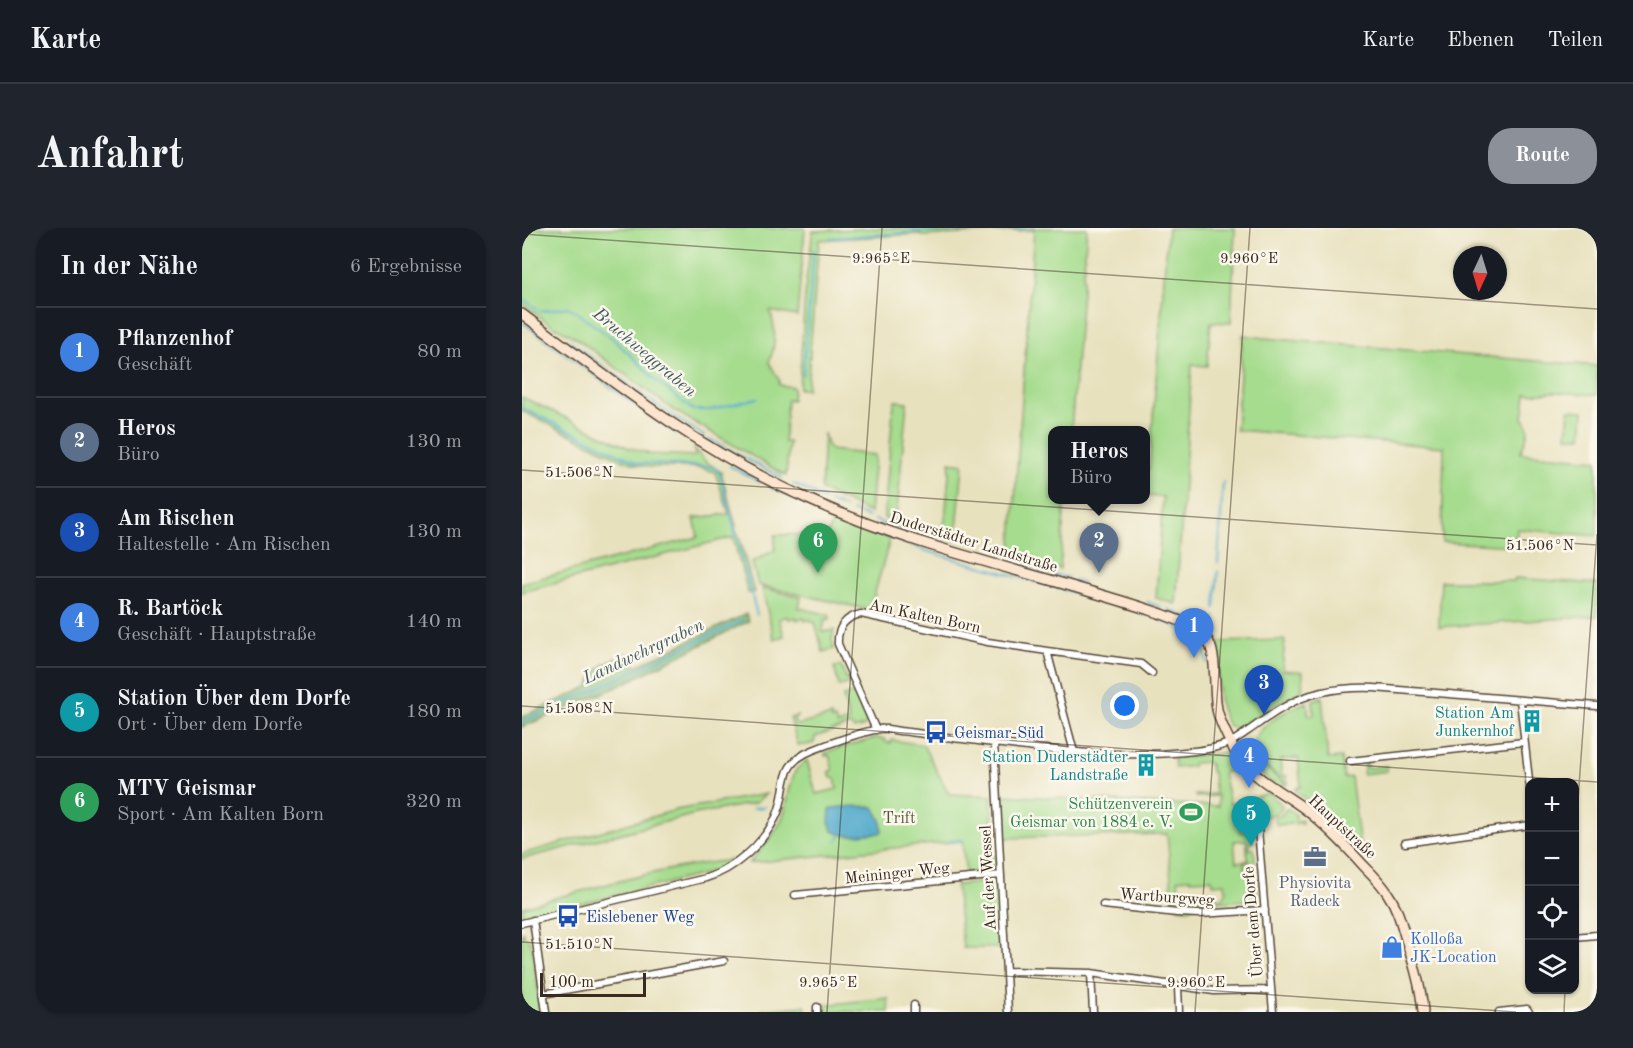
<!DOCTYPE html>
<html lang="de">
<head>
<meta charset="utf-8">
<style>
	:root { --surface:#171b24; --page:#20242c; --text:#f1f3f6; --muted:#9ea1a6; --line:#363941; --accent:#8c9099 }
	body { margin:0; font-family:"Old Standard TT",serif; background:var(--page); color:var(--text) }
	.controls { position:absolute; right:18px; bottom:18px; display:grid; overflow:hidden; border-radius:12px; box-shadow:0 2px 4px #0004 }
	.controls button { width:54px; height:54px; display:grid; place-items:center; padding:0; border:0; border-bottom:2px solid var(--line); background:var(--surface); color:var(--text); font:30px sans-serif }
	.compass { position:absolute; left:931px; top:18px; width:54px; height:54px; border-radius:50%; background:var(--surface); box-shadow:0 2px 4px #0004; rotate:184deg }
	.scale { position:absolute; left:18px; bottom:15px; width:106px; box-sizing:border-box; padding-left:6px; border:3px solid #3b2a1e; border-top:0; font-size:16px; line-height:21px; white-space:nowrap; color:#3b2a1e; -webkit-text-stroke:4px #fbf7ec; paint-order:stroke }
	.you { position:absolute; left:603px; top:478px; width:21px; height:21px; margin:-15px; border:4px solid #fff; border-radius:50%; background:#1a73e8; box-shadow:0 0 0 9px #1a73e833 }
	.badge { display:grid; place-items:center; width:39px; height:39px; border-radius:50%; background:var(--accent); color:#fff; font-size:20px; font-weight:700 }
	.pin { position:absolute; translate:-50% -50px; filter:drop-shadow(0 2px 3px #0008) }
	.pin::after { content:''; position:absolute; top:32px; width:21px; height:18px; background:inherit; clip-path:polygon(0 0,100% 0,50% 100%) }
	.popup { position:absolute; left:526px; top:198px; width:102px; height:78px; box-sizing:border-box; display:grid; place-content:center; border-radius:12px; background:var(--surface); filter:drop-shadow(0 2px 4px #0005); font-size:20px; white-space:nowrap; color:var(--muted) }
	.popup b { font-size:22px; color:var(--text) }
	.popup::after { content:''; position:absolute; left:50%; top:100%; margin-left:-12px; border:12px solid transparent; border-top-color:var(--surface) }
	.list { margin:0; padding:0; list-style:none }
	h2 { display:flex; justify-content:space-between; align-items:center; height:78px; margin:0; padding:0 24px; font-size:26px }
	h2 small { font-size:20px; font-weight:400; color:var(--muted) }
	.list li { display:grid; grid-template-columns:39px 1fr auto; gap:18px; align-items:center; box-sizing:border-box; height:90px; padding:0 24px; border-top:2px solid var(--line) }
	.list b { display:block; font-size:22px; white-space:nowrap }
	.list p { margin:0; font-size:20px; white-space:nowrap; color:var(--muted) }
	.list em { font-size:20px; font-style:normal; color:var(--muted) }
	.icon { flex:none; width:33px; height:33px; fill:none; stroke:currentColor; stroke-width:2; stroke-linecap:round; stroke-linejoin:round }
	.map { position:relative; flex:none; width:1075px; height:784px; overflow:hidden; border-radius:24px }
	header { display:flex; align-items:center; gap:36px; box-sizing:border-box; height:84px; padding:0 30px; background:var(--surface); border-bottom:2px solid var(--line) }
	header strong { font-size:28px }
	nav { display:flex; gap:33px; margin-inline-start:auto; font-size:21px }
	.intro { display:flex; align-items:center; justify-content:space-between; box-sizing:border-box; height:144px; padding:0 36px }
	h1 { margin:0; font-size:42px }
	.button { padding:15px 27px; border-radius:24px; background:var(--accent); color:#fff; font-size:21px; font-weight:700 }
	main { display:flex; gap:36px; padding:0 36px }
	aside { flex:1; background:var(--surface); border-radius:24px; box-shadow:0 2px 4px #0004 }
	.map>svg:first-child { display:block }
	.green { fill:#a5dc8d; stroke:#708356; stroke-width:1.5; fill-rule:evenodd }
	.forest { fill:#84bc78; stroke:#60734b; stroke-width:1.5 }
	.water { fill:#4ea8cb; stroke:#446974; stroke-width:1.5 }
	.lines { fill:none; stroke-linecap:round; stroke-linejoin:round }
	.stream { stroke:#4ea8cb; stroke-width:2 }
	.street-casing { stroke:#554536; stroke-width:9 }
	.secondary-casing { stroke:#554536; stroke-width:12 }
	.street { stroke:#fff; stroke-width:6 }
	.secondary { stroke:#fbe5cf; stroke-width:9 }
	.ticks { fill:none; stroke:#3b2a1e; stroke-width:1.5; stroke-opacity:0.45 }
	.labels { text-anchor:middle; stroke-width:5; stroke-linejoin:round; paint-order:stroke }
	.street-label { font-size:16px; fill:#3b2a1e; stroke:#fbf7ec }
	.culture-label { font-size:16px; fill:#0d838f; stroke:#fbf7ec; text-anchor:end }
	.transit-label { font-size:16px; fill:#164399; stroke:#fbf7ec; text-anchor:start }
	.leisure-label { font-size:16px; fill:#27864d; stroke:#fbf7ec; text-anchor:end }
	.park-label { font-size:16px; fill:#56563a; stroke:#fbf7ec }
	.service-label { font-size:16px; fill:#4e5e75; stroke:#fbf7ec }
	.shop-label { font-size:16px; fill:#366cbe; stroke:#fbf7ec; text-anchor:start }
	.water-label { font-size:18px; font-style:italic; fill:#435c63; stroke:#fbf7ec }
	.ticks-label { font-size:15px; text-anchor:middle; fill:#3b2a1e; stroke:#fbf7ec; stroke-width:5; stroke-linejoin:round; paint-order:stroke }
</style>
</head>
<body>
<header>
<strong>Karte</strong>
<nav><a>Karte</a><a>Ebenen</a><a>Teilen</a></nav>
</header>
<div class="intro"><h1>Anfahrt</h1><a class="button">Route</a></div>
<main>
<aside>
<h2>In der Nähe<small>6 Ergebnisse</small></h2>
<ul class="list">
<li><span class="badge" style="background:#3f7fe0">1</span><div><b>Pflanzenhof</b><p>Geschäft</p></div><em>80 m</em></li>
<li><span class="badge" style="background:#5c6f8a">2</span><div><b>Heros</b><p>Büro</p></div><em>130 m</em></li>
<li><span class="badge" style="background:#1a4fb4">3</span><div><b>Am Rischen</b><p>Haltestelle · Am Rischen</p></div><em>130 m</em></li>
<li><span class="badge" style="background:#3f7fe0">4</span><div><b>R. Bartöck</b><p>Geschäft · Hauptstraße</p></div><em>140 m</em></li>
<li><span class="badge" style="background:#0f9aa8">5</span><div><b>Station Über dem Dorfe</b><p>Ort · Über dem Dorfe</p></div><em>180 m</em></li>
<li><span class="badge" style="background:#2e9e5b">6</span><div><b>MTV Geismar</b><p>Sport · Am Kalten Born</p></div><em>320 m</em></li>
</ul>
</aside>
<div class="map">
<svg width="1075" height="784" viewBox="0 0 1075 784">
	<rect width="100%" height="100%" fill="#fbf7ec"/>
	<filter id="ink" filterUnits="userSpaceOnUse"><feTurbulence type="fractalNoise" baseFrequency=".0167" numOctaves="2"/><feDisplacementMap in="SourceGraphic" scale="12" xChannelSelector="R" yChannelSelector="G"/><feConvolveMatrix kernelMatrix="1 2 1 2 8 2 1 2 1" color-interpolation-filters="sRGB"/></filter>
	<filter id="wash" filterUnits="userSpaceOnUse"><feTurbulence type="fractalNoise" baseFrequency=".008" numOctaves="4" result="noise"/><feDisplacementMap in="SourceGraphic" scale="24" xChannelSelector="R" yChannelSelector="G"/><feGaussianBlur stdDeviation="1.35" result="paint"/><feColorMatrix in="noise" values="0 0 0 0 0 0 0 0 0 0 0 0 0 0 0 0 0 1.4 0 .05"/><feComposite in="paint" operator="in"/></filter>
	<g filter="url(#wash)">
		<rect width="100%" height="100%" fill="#e8e1be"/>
		<path class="green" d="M0,0H283L275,88L248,83C254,100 254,118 247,134L257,152V157L271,159L270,172H265L262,214H267L264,248L150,181L54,110L28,96L0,75Z
			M351,0H565L549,202H530V272H543L538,341L489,327L512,2L400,8L398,6L297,12L285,161H277L284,52L291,3Z
			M646,0H713L709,95L689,94L685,138L670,137L654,376L634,370L641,269L624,268V241H627Z
			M721,107L742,110L1075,138V167L1032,164L1004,166L1001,190C1011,201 1003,213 998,225L1075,232V308L995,301L994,318L920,314L922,219L714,202Z
			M0,169L105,219L128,226L173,228L172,221L183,233L199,244L214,298L213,301L217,308L232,364L226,365L211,309L0,364V355L176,309L172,290L207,286L193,244L179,240L168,239H129L116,237L99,231L0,183Z
			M373,173L385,174L374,294L362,290L371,182Z
			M1047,182L1062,183L1060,209L1045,208Z
			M302,205L305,217L308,222L353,227L348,285L299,262Z
			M428,234L441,236L434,312L418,307L423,293Z
			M311,291L368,311L348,382L236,357L230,334L253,322V307L306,306Z
			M993,350L1075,356V388L917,399L919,353H992Z
			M240,360L279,369L277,380L307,387L308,391L302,392V398L300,402L301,404L312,402L310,412L312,421L301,424L293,394H289L288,391L283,393L282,390L275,392L274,389L267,391L266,388L257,391L262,408L252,411Z
			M763,412L760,442L781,444L780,464L768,469L725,495L727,498L726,499L714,501L706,497C695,480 696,457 696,437L699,436L696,414Z
			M319,438L327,456L317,458L312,439Z
			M332,466L345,493L343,498L332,501L328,497L293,509L292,515L284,517H276L268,490L276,488L272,491L273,495L276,497L309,488L310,492L313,491L315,497L327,493L321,468Z
			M800,469L806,531L819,530L822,550L829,549L838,619L831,620L804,590L774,563L775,559H779L776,530L758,532L760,548H765L766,556C756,547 741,539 734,528C719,504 768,480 785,474L787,488L792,487L791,472Z
			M354,510L363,511V514L369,515L370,512L401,517L427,566L469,568L473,638L467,643L444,645L440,613L227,635C240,621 254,606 261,588C266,576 268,551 274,542C277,538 281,536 285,532L294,566L315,561L313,550H309L307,544L311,542L307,527L303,528V524Z
			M726,520L729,521L734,531L739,537L734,542L719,526Z
			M701,525L705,526L717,540L701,545L708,576L747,565L760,577L759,582L751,587L730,591L729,599H721L720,593L718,596V604H730L731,614L727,615V621H732L733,633L722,635L723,640L729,643H734L737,678L726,680L725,672L701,674L700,671L704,665L703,655L691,656L690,651L669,652L668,650L656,651L657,664H652L653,674H651L645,606L481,610L479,567L626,575L696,578V568L674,569L673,567L693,566L691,544H689L688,536H685V534L671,535V538L653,540L652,530ZM724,612L726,633L714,634L712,613Z
			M843,534H845L846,540L865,538V543L841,546Z
			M741,538L764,557L756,559L736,543Z
			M244,566L233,575L174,586L0,631V626L154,582Z
			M764,581H767L774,587L773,590L776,593L778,592L780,593V595L755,597L752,590L761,586Z
			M212,632L196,641L178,647L38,681L37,679L0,690V679C70,661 140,638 212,632Z
			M467,654L474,660L478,720H441L434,657Z
			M656,665H665L670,670L695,668L699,673L676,676L667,681L655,680L656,674L654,668Z
			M0,704L2,705L1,707L7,712L10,718L18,784H0Z
			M366,770L367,784H302L301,777Z
			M283,778L284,784H240V782Z"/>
		<path class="forest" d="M224,386L227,393L93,460L0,499V489L66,459L73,445L82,436L105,425L114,438Z"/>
		<path class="water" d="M334,578L352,579L359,592L360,603L358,605C343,606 324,611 311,603L307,594L308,582L310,580Z"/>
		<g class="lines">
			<path class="stream" d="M508,0H509
				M480,1L502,0
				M309,10L394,4L474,2
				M0,70L18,83L47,79L90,110L112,130L133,152L171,182H188L235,170
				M0,94L98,166L155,206
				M46,112L127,172L182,208
				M281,147L292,22
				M0,180L116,235L189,239L193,240L198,246L235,387
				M187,211L260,250
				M208,238L238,254
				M271,256L302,271
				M246,258L301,284
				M308,274L323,280
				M330,283L346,289
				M306,286L314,290
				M320,292L408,324L564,368
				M353,292L363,296
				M369,298L389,305
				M397,308L423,316
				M429,318L478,332
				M486,334L511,341
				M696,335L701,254
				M518,343L546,350
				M552,352L561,355
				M571,370L574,371
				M577,371L635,390L666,404
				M625,374L639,379
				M693,380L696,343
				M646,381L692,401
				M692,393L693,390
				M674,409L682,419L685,435
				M0,494L72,462L221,392
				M231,580L243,579
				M427,613L441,612
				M314,614L319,606"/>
		</g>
	</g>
	<g filter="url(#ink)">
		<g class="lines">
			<g class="street-casing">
				<path id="street" d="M525,423L619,436L630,445
					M998,472L1008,561
					M354,502L316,416C315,400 323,389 339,386L466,414L525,423L552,524
					M472,515L486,784
					M828,533L1002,514
					M736,601L751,784
					M883,615L1008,597
					M273,667L479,647
					M581,677L655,685L677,686L743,682
					M11,692L24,784
					M0,695L184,650C213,641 240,617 254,589C268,560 253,537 291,522C309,515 337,505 356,501C363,500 371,502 378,503C399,505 420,509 441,511C517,521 595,532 672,523C683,522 697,519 707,515C714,512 720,507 726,503C739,494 751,485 764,478C791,462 822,459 852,460L1075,478
					M1052,709L1075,707
					M484,743L569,745L692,763L749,762
					M569,745L571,784
					M656,758L657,784
					M21,766L202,733
					M392,777V784
					M295,779V784
					M977,784L1005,781L1007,784"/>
			</g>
			<g class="secondary-casing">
				<path id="secondary" d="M0,86C92,155 180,224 286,271C399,323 522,346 640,386C655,392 673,397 684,410C696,424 691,461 695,481C698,496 706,510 713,523C729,550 759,563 783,581C805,598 824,618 842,638C851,647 860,656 866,666C875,679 879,694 883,708C891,733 899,758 901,784"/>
			</g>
			<use href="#street" class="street"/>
			<use href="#secondary" class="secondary"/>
		</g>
	</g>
	<path class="ticks" d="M0,6L1075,81M0,242L1075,317M0,478L1075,554M1052,628L1075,306M0,714L994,784M305,784L360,0M673,784L728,0M1042,784L1043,762"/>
	<defs>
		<g id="building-bare" transform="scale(1.8)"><path d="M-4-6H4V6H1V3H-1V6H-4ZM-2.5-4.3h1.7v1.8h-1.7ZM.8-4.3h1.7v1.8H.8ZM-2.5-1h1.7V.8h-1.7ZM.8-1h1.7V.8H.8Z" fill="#0f9aa8" stroke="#fbf7ec" stroke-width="2.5" paint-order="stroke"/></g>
		<g id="bus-bare" transform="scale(1.8)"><path d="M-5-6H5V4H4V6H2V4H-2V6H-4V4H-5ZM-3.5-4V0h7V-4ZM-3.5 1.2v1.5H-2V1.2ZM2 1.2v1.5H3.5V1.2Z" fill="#1a4fb4" stroke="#fbf7ec" stroke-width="2.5" paint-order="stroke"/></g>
		<g id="stadium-bare" transform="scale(1.8)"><path d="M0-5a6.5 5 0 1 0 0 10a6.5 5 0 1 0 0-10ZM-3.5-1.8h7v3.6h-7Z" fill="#2e9e5b" stroke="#fbf7ec" stroke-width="2.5" paint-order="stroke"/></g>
		<g id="office-bare" transform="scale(1.8)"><path d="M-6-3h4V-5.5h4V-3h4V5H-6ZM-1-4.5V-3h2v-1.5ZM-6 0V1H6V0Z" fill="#5c6f8a" stroke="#fbf7ec" stroke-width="2.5" paint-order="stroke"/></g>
		<g id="shop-bare" transform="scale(1.8)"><path d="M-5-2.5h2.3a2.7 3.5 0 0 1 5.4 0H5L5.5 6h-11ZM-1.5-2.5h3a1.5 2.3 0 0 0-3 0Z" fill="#3f7fe0" stroke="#fbf7ec" stroke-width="2.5" paint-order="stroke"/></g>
	</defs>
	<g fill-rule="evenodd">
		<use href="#building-bare" x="1010" y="493"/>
		<use href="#bus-bare" x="414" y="504"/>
		<use href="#building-bare" x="624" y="537"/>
		<use href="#stadium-bare" x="669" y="584"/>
		<use href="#office-bare" x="793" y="629"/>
		<use href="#bus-bare" x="46" y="688"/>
		<use href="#shop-bare" x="870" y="719"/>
	</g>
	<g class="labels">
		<g class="street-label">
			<text transform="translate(452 313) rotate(17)" y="6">Duderstädter Landstraße</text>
			<text transform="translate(403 387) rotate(12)" y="6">Am Kalten Born</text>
			<text transform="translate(821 598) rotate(43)" y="6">Hauptstraße</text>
			<text transform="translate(375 644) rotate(-6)" y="6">Meininger Weg</text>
			<text transform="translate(465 650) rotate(-93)" y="6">Auf der Wessel</text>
			<text transform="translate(645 668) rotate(4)" y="6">Wartburgweg</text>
			<text transform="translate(730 694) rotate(-95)" y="6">Über dem Dorfe</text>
		</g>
		<g class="culture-label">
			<text x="992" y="490">Station Am<tspan x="992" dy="18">Junkernhof</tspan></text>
			<text x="606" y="534">Station Duderstädter<tspan x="606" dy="18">Landstraße</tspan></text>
		</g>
		<g class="transit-label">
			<text x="432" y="510">Geismar-Süd</text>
			<text x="64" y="694">Eislebener Weg</text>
		</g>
		<g class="leisure-label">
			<text x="651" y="581">Schützenverein<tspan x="651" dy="18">Geismar von 1884 e. V.</tspan></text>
		</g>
		<g class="park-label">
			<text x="377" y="595">Trift</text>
		</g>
		<g class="service-label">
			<text x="793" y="660">Physiovita<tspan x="793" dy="18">Radeck</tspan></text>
		</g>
		<g class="shop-label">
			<text x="888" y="716">Kolloßa<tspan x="888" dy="18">JK-Location</tspan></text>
		</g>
		<g class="water-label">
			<text transform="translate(123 124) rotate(40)" y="6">Bruchweggraben</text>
			<text transform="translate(121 423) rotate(-25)" y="6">Landwehrgraben</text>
		</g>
	</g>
	<g class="ticks-label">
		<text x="359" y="35">9.965°E</text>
		<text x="727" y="35">9.960°E</text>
		<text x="57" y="249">51.506°N</text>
		<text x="1018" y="322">51.506°N</text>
		<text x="57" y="485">51.508°N</text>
		<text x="57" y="721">51.510°N</text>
		<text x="306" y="759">9.965°E</text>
		<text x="674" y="759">9.960°E</text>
	</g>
</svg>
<div class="controls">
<button>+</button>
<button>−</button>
<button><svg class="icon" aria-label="locate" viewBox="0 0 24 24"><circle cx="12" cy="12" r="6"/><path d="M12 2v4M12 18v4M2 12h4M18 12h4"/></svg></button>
<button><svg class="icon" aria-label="layers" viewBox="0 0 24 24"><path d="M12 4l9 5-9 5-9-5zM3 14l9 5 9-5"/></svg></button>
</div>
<svg class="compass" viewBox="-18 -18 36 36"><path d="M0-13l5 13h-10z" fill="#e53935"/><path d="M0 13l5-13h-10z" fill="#9ea1a6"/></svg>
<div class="scale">100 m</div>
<div class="you"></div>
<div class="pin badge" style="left:672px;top:430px;background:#3f7fe0">1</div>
<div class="pin badge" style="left:577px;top:345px;background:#5c6f8a">2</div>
<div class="popup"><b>Heros</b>Büro</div>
<div class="pin badge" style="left:742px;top:487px;background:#1a4fb4">3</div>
<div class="pin badge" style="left:727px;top:560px;background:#3f7fe0">4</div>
<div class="pin badge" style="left:729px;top:618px;background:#0f9aa8">5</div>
<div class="pin badge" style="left:296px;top:345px;background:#2e9e5b">6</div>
</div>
</main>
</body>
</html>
